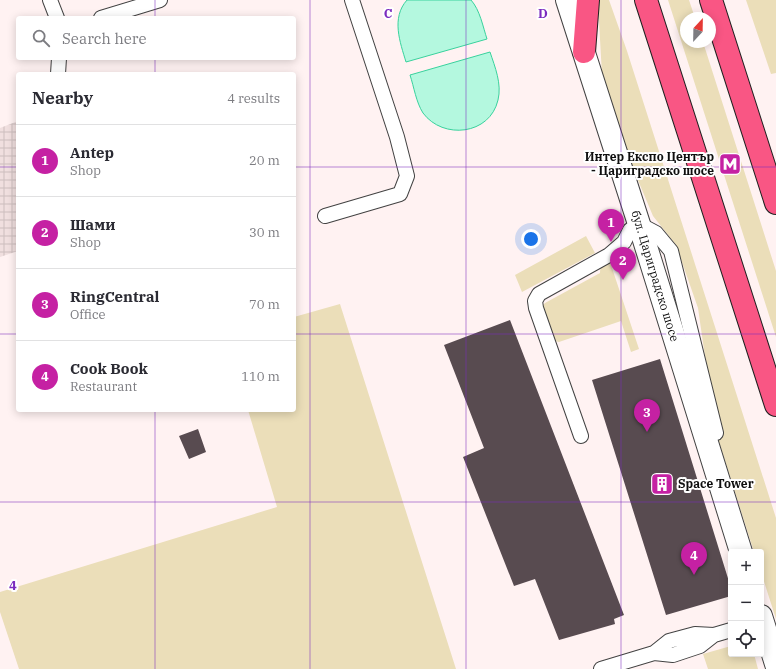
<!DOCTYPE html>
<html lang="en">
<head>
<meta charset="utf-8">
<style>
	:root { --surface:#fff; --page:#f7f7f7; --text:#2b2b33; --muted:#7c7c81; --line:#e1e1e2; --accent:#c521a3 }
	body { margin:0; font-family:"IBM Plex Serif",serif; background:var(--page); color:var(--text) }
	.controls { position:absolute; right:12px; bottom:12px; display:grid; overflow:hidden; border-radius:4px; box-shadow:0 2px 10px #0003 }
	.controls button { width:36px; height:36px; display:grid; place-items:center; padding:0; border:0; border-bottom:1px solid var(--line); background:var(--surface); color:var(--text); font:20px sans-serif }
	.compass { position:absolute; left:680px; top:12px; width:36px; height:36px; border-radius:50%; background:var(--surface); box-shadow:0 2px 10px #0003; rotate:22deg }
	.you { position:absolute; left:531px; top:239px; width:14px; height:14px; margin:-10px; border:3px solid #fff; border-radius:50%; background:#1a73e8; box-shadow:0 0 0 6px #1a73e833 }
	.badge { display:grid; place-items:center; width:26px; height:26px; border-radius:50%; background:var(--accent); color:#fff; font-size:13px; font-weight:700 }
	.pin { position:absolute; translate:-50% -33px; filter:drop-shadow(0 1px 2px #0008) }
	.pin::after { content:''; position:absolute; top:21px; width:14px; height:12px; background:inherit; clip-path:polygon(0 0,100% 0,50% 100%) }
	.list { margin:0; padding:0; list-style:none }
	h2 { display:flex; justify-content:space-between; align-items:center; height:52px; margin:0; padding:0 16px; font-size:17px }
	h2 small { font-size:13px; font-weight:400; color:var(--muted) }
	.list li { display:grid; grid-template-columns:26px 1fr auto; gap:12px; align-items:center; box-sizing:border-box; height:72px; padding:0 16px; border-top:1px solid var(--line) }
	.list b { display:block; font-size:15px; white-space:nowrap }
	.list p { margin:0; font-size:13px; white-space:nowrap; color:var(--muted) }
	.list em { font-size:13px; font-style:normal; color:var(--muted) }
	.icon { flex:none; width:22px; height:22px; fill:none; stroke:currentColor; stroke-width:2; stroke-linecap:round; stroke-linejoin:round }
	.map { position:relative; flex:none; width:776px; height:669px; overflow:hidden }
	.search { position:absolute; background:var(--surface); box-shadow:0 2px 10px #0003; left:16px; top:16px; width:280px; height:44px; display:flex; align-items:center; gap:10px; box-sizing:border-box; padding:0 14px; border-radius:4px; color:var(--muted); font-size:15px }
	.panel { position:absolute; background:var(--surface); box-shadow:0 2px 10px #0003; left:16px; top:72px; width:280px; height:340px; border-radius:4px }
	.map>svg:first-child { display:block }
	.grass { fill:#ebdeb9 }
	.plaza { fill:url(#plaza-grid) }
	.water { fill:#b4f8df; stroke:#39d29d }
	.building { fill:#584b50 }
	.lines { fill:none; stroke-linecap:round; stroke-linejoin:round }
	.lane-casing { stroke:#424242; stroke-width:16 }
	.street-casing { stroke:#424242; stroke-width:24 }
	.highway-casing { stroke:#202020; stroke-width:24 }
	.lane { stroke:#fff; stroke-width:14 }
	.street { stroke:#fff; stroke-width:22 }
	.highway { stroke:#f95684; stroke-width:22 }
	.grid { fill:none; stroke:#7b2cbf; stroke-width:1; stroke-opacity:0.55 }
	.labels { text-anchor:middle; stroke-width:4; stroke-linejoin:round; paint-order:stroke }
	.poi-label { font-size:12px; font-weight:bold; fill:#0f0f0f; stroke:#fff; text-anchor:end }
	.street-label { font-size:12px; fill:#0f0f0f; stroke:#fff }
	.grid-label { font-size:13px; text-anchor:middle; font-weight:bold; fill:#7b2cbf; stroke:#fff; stroke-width:4; stroke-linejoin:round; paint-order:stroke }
</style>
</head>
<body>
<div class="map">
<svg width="776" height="669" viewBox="0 0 776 669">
	<defs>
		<pattern id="plaza-grid" width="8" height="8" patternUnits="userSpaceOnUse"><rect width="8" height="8" fill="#f0dfdf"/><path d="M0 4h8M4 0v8" fill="none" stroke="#cdbebe"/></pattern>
	</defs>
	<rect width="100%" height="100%" fill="#fff2f2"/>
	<path class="grass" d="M600,0H609L627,51L776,518V619L761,572V552H754L716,433L698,308L676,245L653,216L627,154L602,75L598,3Z
		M668,0H689L695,18H686V42H703L776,271V337Z
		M746,0H776V73L771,74Z
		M586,236L595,253L522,292L515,275Z
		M610,262L639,349L631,352L621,321L559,342L555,341L542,306L545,303L600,273C600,265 603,266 610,262Z
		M340,304L456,669H19L0,612V592L277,507L248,410H294V317Z
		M731,646V654H754L758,669H708L703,654Z"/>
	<path class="plaza" d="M18,121V251L0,257V128Z"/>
	<path class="water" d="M407,0H471C480,10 483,27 487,39L406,62C400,42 391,18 407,0Z
		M490,52C495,67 502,84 498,100C490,135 443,140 423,113C416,102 414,87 410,75Z"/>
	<path class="building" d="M510,320L624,615L614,619L615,624L559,640L535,579L514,586L463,457L484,448L444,345Z
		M660,359L731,588V596L666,615L592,380Z
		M198,429L206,452L189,459L179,436Z"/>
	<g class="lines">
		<g class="lane-casing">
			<path id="lane" d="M50,0L57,18
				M101,18L160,0
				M58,74L59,58
				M325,216L400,194L407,176L397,137L352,0
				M581,436L536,308L535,301L539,294L609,255L624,242L630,230L639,224L656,233L671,251L716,433
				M654,653L669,641L695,634L714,635L731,630
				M601,669L654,653L673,655L700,646L714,635"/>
		</g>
		<g class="street-casing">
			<path id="street" d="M567,0L639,224L741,552
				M761,616L776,664"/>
		</g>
		<g class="highway-casing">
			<path id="highway" d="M646,0L776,405
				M711,0L776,203
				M584,52L588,0"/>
		</g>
		<use href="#lane" class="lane"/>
		<use href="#street" class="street"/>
		<use href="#highway" class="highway"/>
	</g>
	<path class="grid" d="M155,0V18M310,0V669M466,0V669M621,0V669M155,58V74M0,167H18M294,167H776M0,334H18M294,334H776M155,410V669M0,502H776"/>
	<defs>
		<g id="metro-square" transform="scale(1.15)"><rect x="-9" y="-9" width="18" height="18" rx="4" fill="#c521a3" stroke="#fff"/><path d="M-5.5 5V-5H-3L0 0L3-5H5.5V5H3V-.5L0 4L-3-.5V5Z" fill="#fff"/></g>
		<g id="building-square" transform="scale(1.15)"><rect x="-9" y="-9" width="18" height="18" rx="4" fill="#c521a3" stroke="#fff"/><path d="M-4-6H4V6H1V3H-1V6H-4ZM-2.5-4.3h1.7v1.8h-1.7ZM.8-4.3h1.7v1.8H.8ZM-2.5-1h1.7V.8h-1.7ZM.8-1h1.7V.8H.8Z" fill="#fff"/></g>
	</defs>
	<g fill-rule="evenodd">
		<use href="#metro-square" x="730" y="164"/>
		<use href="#building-square" x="662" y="484"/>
	</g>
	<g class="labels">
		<g class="poi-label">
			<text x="714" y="161">Интер Експо Център<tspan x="714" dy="14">- Цариградско шосе</tspan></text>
			<text x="678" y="488" text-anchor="start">Space Tower</text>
		</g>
		<g class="street-label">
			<text transform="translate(655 276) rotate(73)" y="4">бул. Цариградско шосе</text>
		</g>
	</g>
	<g class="grid-label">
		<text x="388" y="18">C</text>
		<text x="543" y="18">D</text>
		<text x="13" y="590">4</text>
	</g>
</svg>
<div class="controls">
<button>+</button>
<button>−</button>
<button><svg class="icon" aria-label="locate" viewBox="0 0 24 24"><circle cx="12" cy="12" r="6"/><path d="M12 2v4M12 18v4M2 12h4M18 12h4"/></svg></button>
</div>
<svg class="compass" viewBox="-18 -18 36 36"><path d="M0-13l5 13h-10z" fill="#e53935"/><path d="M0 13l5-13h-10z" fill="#7c7c81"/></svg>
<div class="you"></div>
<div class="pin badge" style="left:611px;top:242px">1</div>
<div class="pin badge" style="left:623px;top:280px">2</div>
<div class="pin badge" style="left:647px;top:432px">3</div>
<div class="pin badge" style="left:694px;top:575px">4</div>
<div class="search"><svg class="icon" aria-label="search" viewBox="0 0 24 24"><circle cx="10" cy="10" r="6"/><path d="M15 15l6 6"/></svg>Search here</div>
<section class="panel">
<h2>Nearby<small>4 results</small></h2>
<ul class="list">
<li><span class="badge">1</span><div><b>Antep</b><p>Shop</p></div><em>20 m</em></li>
<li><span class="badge">2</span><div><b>Шами</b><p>Shop</p></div><em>30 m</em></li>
<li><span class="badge">3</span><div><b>RingCentral</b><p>Office</p></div><em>70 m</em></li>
<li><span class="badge">4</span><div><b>Cook Book</b><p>Restaurant</p></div><em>110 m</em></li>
</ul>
</section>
</div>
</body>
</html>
